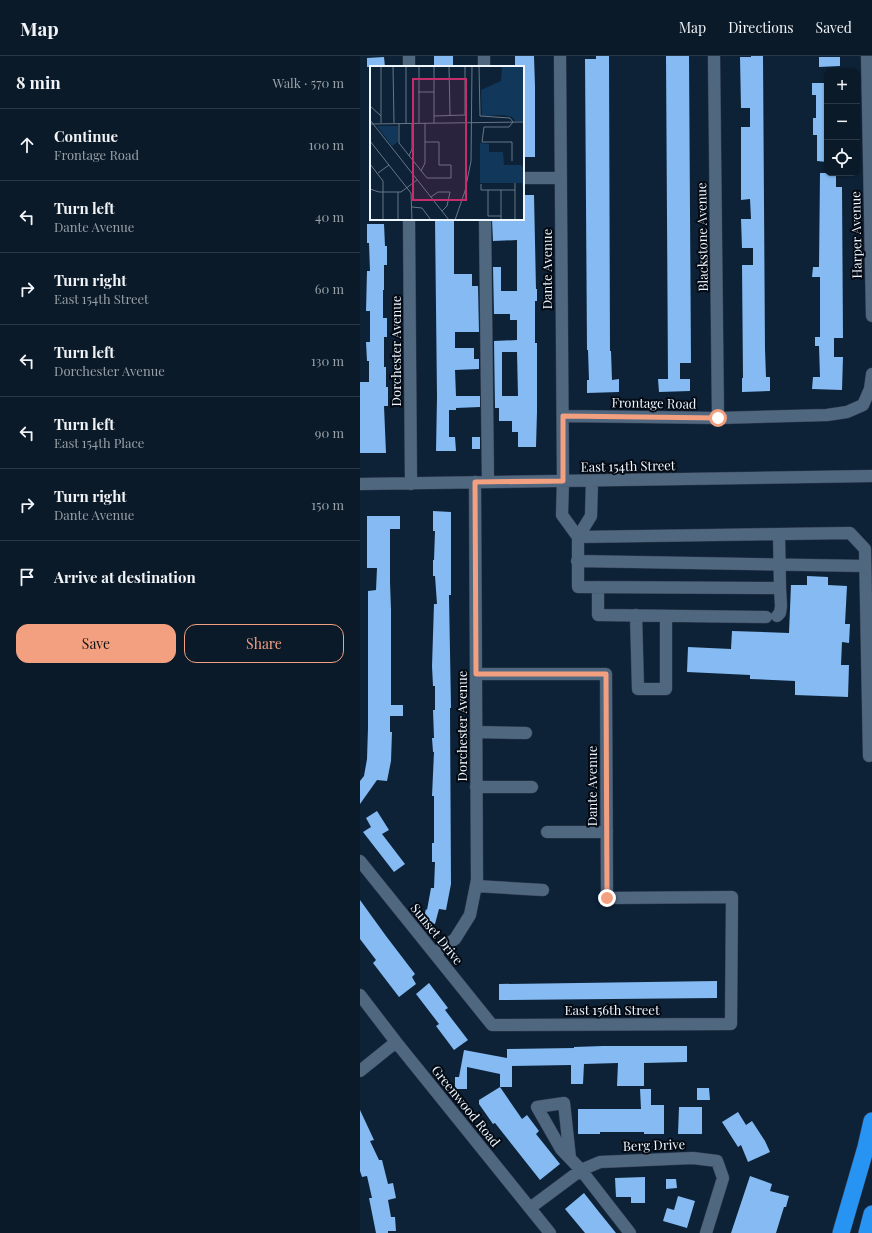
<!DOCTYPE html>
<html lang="en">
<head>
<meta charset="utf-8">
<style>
	:root { --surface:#0a1a29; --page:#132331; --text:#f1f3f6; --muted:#99a1a8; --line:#2a3846; --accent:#f3a081 }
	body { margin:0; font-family:"Playfair Display",serif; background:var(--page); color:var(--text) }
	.controls { position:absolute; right:12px; top:12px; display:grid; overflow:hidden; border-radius:8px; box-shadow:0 1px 3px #0004 }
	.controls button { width:36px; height:36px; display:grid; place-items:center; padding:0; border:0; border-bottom:1px solid var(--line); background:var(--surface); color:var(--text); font:20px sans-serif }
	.stop { position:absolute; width:12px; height:12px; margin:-9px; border:3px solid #f3a081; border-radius:50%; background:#fff }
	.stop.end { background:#f3a081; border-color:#fff; box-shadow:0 1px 4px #0008 }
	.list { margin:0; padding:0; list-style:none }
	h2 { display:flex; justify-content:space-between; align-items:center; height:52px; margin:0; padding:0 16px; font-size:17px }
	h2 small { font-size:13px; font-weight:400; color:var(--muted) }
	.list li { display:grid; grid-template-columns:26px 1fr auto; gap:12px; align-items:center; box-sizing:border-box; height:72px; padding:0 16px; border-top:1px solid var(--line) }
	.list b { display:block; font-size:15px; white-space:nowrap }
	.list p { margin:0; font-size:13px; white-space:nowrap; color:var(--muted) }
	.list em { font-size:13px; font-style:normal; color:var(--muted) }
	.actions { display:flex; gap:8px; padding:12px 16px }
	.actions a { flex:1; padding:9px 0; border:1px solid var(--accent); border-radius:12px; text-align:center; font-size:14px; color:var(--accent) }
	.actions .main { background:var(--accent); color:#111 }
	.icon { flex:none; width:22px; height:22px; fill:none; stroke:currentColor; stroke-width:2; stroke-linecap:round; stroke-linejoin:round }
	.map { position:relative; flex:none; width:512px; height:1177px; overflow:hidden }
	header { display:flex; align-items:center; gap:24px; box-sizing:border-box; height:56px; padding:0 20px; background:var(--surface); border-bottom:1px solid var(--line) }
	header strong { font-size:19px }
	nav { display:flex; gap:22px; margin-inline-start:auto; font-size:14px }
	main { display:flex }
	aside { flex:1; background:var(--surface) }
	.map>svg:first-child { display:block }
	.building { fill:#85baf2; fill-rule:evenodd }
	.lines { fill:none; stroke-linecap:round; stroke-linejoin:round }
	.minor-casing { stroke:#343e50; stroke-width:13 }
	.highway-casing { stroke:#343e50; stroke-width:18 }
	.minor { stroke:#506780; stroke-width:12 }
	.highway { stroke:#2793f3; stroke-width:17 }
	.route { stroke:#f3a081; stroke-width:5 }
	.labels { text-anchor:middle; stroke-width:4; stroke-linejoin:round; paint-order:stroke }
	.street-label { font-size:13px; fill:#eef6ff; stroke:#040b14 }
	.inset-road { fill:none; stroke:#677787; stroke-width:1 }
	.view { fill:#c62e6b; fill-opacity:0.15; stroke:#c62e6b; stroke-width:2 }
	.inset-edge { fill:none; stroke:#eef6ff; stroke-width:2 }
</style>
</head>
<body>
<header>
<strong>Map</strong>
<nav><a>Map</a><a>Directions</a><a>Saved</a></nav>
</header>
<main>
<aside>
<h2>8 min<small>Walk · 570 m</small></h2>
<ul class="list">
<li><svg class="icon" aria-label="ahead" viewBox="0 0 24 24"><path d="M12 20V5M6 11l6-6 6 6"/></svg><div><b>Continue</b><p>Frontage Road</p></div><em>100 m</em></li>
<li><svg class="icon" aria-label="left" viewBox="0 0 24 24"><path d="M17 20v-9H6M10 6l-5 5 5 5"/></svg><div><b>Turn left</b><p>Dante Avenue</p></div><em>40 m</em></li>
<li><svg class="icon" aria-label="right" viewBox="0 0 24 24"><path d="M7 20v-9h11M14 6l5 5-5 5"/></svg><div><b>Turn right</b><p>East 154th Street</p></div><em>60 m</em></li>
<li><svg class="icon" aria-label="left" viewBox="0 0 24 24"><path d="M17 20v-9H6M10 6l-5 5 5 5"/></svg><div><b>Turn left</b><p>Dorchester Avenue</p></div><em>130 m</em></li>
<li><svg class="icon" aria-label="left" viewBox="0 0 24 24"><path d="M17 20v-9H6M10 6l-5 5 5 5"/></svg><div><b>Turn left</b><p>East 154th Place</p></div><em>90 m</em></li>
<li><svg class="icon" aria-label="right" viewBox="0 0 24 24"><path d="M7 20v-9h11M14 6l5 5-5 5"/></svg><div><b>Turn right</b><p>Dante Avenue</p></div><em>150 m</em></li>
<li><svg class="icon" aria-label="arrive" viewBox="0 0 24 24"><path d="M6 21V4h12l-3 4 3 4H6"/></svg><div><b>Arrive at destination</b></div></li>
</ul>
<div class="actions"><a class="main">Save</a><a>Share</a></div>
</aside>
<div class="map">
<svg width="512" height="1177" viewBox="0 0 512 1177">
	<rect width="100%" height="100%" fill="#0d2237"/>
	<path class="building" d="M74,0H93V9L74,10Z
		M155,0H174L175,30V101H163V11H155Z
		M236,0H249L250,295H251L252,324L259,323V336L227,337V324H229L228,294H227L225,3H236Z
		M306,0H329L331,307H320V323H330V335L299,336L298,323H308Z
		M391,0H403L405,293L406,321H410V335L382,336V322H383L382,209H393V192H382L381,163H391L390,143L381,144V71H390V52H381L380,1H391Z
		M24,1L25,11H7V2Z
		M459,1H480V10L459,11Z
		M452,27H467V106L457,105V79H453V62H456V39H452Z
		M460,117H476V131H482L483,282H474V301H483L482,334L452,333L453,321H460L459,290H455V281H460V221H452L453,211H459Z
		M163,139H174L176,233H177V245H175V287H177V356L176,391H158V376H152V365H139V352H135L134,285L157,284V264H150V258H134L133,211H141V235H157V184L133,185L132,163H163ZM142,296H157L158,340H142Z
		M75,163H94V218H112V230H118L119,276H95V292H114V303H119V313L95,314L96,340H120V351L96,352V354H89V381H95L96,395H76L77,341Z
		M7,168H24L25,190H27V209H24V234H23V262H27V281H24V311H26V331H28V350H24L26,397H0V326H9V305H7L6,286H10V255H6L7,215H10L9,187H7Z
		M112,381H120V393H112Z
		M73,455L91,456V539H89L91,652H90L91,828L86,854L79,853L75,868L63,865L66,853L67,854L71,832H74L75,806H72V787H74V740H72L74,696H73L72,682H74L73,654H75V630H73L72,610L74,548H77L75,520H73V504H74L75,475H73Z
		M7,460H40V473H30V526L31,554V649H43V660H30V676H32L31,705L27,725L17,724L0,748V725L4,720L7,703L8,672V535L16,534L17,512H7Z
		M447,520L468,521V529L487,530L485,568H490L489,587L482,586L481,609H489L488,641L435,639V625L390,623V619L327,616L328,591L371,593L372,575L429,577L431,529H447Z
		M17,755L29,774L22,778L45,808L34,816L3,776L11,771L6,762Z
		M0,844L26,880L55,918L52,921L56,928L39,941L13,907L16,904L0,883Z
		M357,925V942L139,944V928Z
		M69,927L88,952L85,954L108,984L94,994L76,970L79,968L56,938Z
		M243,990H327V1006L284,1007V1030H257L258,1007L224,1008L223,1028H211V1009L152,1010V1031H140V1018L107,1011V1033H95V1021H99L104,994L147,1002V993L214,992V991Z
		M140,1031L162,1063L167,1059L179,1075L176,1078L200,1108L180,1124L135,1067L133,1068L119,1048V1044Z
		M337,1032H349L350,1044H337Z
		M280,1033H291V1049H304V1078H284V1076H240V1078H218V1053H281Z
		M319,1051H342V1078H318Z
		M0,1054L14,1084L10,1085L19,1104H22L28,1128L33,1127L36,1142L28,1144L31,1161H35L36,1175H28V1177H16L9,1142H12L7,1120L2,1121L0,1115Z
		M378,1056L386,1069L392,1065L405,1085L410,1096L388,1106L381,1089L378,1091L362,1066Z
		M390,1120L412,1128L410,1135L429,1140L426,1151H424L416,1177H371Z
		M285,1121V1147H271V1141H256L255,1122Z
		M306,1123H316L317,1132L306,1133Z
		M224,1137L239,1156L256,1177H225L205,1153Z
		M318,1140L335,1145L327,1172L303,1165L307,1152L314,1154Z"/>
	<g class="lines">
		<g class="minor-casing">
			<path id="minor" d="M124,0V11
				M200,0L203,425L202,459L218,481
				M354,0L358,362
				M507,0L512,260
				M49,11V0
				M163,122H201
				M49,163L51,428
				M125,163L128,426
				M203,360L358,362L467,359L487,356L503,349L510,333L512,318
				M232,425L231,460L218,481V531L420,532
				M0,428L512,420
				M218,481L490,477L505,493L509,700
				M217,505L505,510
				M238,531V559L406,561
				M276,559L278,633H306V560
				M417,560L420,557L421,550L420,532L419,479
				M116,676L166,677
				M116,731H172
				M187,776H247
				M0,805L132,969L371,968L372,841L247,842L246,618H116
				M116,830L183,834
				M75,897L95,883L110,859L117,824L115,426
				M0,939L36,986L190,1177
				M0,1015L36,986
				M210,1102L204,1047L177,1051L201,1093L221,1114L270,1177
				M170,1152L221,1114L240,1106L333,1102L357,1105L363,1122L346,1177"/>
		</g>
		<g class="highway-casing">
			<path id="highway" d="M481,1177L506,1091L512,1065
				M507,1177L512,1158"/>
		</g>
		<use href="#minor" class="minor"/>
		<use href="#highway" class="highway"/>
	</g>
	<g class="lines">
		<path class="route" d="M247,842L246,618H116L115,426L203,425V360L358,362"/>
	</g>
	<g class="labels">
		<g class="street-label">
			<text transform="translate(496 179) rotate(-91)" y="5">Harper Avenue</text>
			<text transform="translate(342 181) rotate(-91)" y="5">Blackstone Avenue</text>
			<text transform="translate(187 213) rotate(-90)" y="5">Dante Avenue</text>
			<text transform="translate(36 295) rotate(-90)" y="5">Dorchester Avenue</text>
			<text transform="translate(294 347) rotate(1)" y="5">Frontage Road</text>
			<text transform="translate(268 410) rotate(-1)" y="5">East 154th Street</text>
			<text transform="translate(102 670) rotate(-90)" y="5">Dorchester Avenue</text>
			<text transform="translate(232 730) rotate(-90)" y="5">Dante Avenue</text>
			<text transform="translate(77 878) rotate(51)" y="5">Sunset Drive</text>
			<text x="252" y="959">East 156th Street</text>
			<text transform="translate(106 1050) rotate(51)" y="5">Greenwood Road</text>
			<text transform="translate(294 1089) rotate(-2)" y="5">Berg Drive</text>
		</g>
	</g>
	<g transform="translate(10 10)">
		<rect width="154" height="154" fill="#0d2237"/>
		<path d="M132,0H154V55H145L142,51L134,49L112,50L111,24L131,15ZM7,60H28V76L22,80ZM110,77L119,78V86H133L134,99H151L154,102V127L152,117H110Z" fill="#11375b"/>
		<path class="inset-road" d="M0,0H19M11,0V57M23,0L24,57M36,0V57M49,0V57M64,0V57M79,0L80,50M109,0L110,50L140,52L143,56L139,61H114L112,76H142V95M48,26H64M0,40L11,50M64,50L95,49V0M0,54L79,154M29,57V77L57,112H81V99H69V76H55M0,58L154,56M0,75L41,127L42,154M39,90L42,83V57M0,98L13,115V154M51,105L55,97V57M8,107L19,99M111,118V124H145M0,123L9,126H31L47,114M118,124V150H131M28,126V154M61,131L68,126H80L77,140L72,145M42,141L52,142L61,154M85,154L95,125L101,95L102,0M131,154V124M145,154V117"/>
		<path class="view" d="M43,13H96V134H43Z"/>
		<rect width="154" height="154" class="inset-edge"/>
	</g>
</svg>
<div class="controls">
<button>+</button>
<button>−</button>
<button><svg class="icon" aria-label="locate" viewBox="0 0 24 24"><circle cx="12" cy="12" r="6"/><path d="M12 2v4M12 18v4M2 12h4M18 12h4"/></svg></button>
</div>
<div class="stop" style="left:358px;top:362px"></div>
<div class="stop end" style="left:247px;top:842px"></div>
</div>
</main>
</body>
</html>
